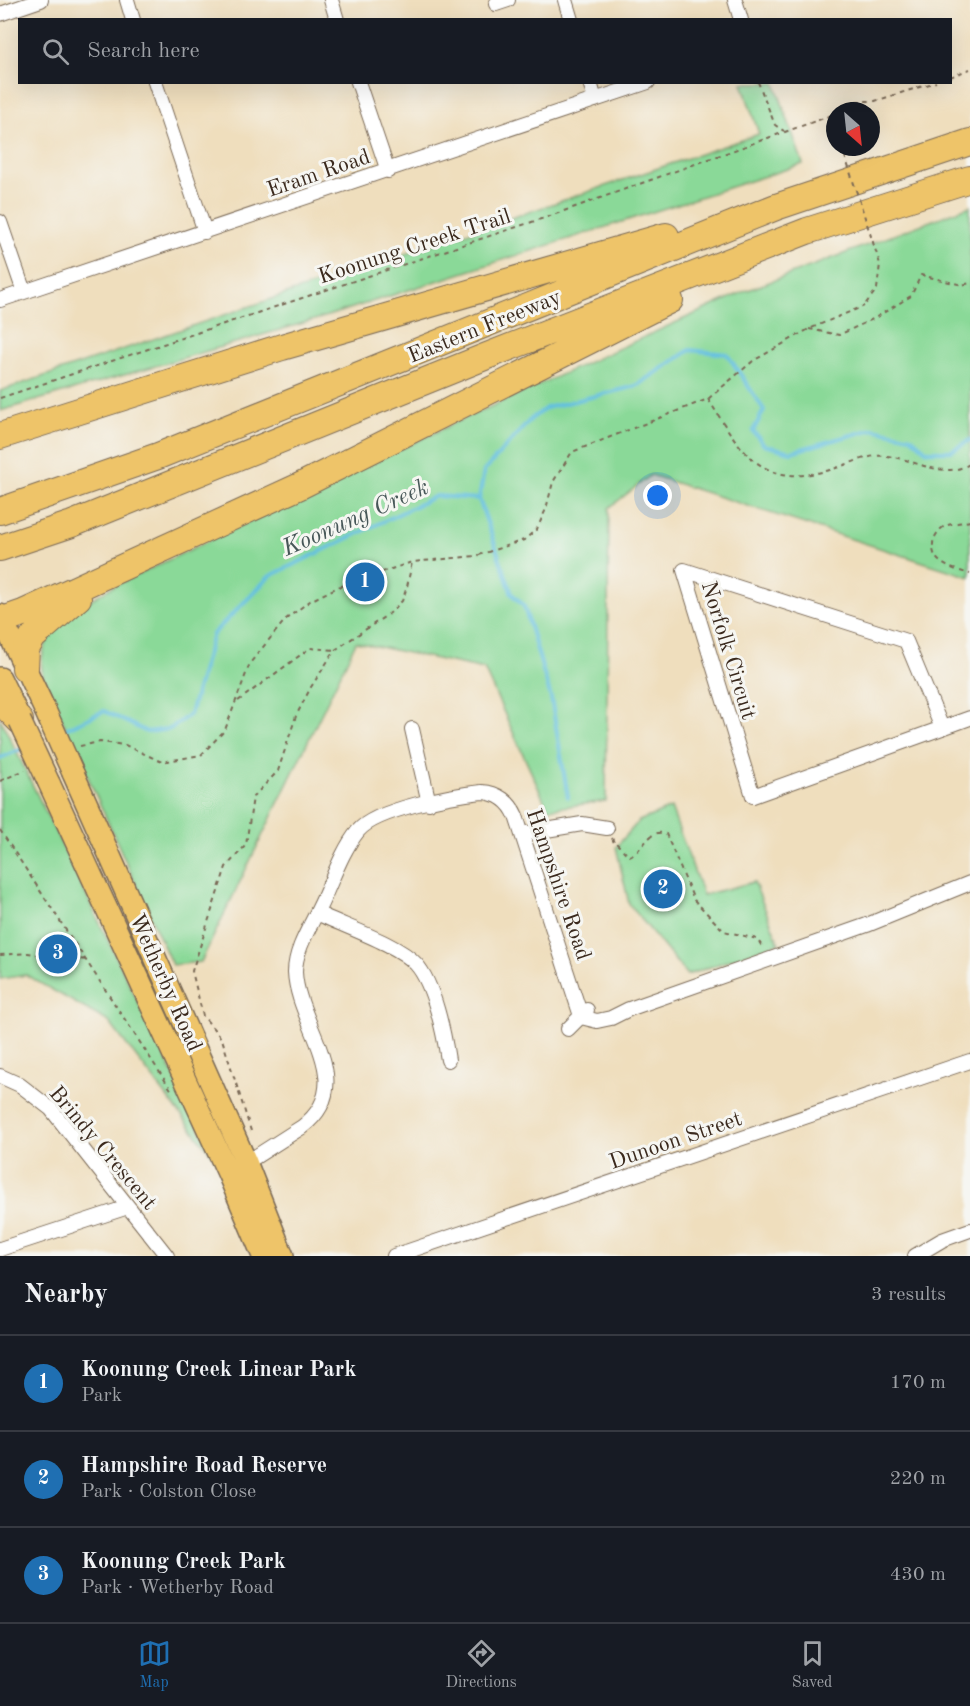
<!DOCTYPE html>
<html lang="en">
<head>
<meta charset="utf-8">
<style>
	:root { --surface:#171b24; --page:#20242c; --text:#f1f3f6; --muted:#9ea1a6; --line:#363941; --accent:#1f6fb2 }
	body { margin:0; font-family:"Old Standard TT",serif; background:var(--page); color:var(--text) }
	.compass { position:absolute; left:826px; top:102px; width:54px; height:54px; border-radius:50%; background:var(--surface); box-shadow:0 6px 24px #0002; rotate:153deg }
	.you { position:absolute; left:658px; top:496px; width:21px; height:21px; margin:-15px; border:4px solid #fff; border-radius:50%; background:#1a73e8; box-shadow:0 0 0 9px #1a73e833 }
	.badge { display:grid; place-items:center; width:39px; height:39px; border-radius:50%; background:var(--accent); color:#fff; font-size:20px; font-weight:700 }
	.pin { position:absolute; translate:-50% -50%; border:3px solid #fff; box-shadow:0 2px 6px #0006 }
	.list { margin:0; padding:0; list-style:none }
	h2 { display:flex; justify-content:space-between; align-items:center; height:78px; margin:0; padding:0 24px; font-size:26px }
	h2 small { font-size:20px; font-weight:400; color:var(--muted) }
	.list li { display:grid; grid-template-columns:39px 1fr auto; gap:18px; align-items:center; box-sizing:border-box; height:96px; padding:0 24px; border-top:2px solid var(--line) }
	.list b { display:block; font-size:22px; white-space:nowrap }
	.list p { margin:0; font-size:20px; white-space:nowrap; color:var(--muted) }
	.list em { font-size:20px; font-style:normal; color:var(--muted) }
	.icon { flex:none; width:33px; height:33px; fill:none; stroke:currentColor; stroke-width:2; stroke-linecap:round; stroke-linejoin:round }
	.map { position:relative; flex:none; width:970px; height:1256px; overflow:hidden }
	.search { position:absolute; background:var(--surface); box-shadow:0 6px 24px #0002; left:18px; right:18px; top:18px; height:66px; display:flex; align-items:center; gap:15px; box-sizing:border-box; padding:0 21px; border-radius:0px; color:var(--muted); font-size:22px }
	.sheet { height:366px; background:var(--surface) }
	nav { display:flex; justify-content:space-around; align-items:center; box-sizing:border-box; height:84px; border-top:2px solid var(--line); background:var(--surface); font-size:16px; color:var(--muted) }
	nav a { display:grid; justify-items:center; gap:3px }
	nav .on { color:var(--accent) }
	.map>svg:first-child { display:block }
	.green { fill:#8ad998; stroke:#62825b; stroke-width:1.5 }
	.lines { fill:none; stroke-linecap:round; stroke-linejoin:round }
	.stream { stroke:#62bfe0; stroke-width:4 }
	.street-casing { stroke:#7a6956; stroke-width:16 }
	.primary-casing { stroke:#7a6956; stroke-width:24 }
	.highway-casing { stroke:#7a6956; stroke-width:28 }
	.path { stroke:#7a6956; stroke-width:2; stroke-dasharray:4.5 4.5; stroke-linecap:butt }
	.street { stroke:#fff; stroke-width:14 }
	.primary { stroke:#eec469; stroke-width:21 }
	.highway { stroke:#eec469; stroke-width:26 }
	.primary-bridge-casing { stroke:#7a6956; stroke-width:24; stroke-linecap:butt }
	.path-bridge { stroke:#7a6956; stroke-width:2; stroke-dasharray:4.5 4.5; stroke-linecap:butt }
	.primary-bridge { stroke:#eec469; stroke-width:21 }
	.labels { text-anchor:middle; stroke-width:6; stroke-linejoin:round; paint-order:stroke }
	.street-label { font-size:22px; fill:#3b2a1e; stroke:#f6f6f2 }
	.water-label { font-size:24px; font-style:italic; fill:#475758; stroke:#f6f6f2 }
</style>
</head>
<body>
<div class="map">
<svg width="970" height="1256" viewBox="0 0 970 1256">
	<rect width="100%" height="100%" fill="#f6f6f2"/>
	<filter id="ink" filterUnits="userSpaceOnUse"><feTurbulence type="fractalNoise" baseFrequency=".0167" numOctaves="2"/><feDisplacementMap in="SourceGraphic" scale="12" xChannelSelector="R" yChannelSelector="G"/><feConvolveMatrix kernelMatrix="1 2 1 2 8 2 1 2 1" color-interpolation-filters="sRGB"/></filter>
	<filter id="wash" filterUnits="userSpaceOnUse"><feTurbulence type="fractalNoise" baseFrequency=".008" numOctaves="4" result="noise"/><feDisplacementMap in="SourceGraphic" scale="24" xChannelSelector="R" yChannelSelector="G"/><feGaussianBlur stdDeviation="1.35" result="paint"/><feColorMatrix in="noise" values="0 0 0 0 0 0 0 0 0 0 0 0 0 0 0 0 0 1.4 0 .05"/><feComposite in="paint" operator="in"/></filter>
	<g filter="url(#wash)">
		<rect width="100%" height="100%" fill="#efdebd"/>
		<path class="green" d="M742,83H775L803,164L321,318L0,411V391L759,134Z
			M970,206V577L651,475L609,508L606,801L548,809L484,669L356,642L201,962L172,965L43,677C33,633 78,606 112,587L457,422L743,292Z
			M0,718L213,1156L109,1022L26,975L0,979Z
			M671,808L703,895L754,882L779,943L687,975L629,904L616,847L639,821Z"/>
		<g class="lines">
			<path class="stream" d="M479,499L512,594L524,606L551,698L568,797
				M61,731L104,711L147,732L170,729L190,714L213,634L270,576L436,496L479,499L484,471L531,419L546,408L636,386L690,350L727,354L764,410L753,431L764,445L791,452L873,429L911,437L927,451H951L970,440
				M0,758L24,748"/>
		</g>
	</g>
	<g filter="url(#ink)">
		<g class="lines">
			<g class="street-casing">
				<path id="street" d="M127,0L133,20
					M331,0L337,20
					M565,0L571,20
					M735,0L741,20
					M496,4L508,0
					M0,14L41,0
					M155,82L205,232
					M358,82L388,171
					M590,82L595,100
					M0,222L24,292
					M0,300L648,82
					M942,728L906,641L684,570L753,796L970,718
					M412,729L429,803
					M522,834L582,824L607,828
					M317,913C343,926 398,944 416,964C434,984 444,1034 448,1060
					M568,1029L587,1010
					M0,1076L20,1085L51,1109L167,1256
					M241,1166L302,1127C360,1083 297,1025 295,972C295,950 310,927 319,908C331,884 341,852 358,831C376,809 454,795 482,792C498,793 510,802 516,816L580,1013L585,1018L597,1021L611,1018L629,1009L867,925L970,883
					M0,1249L128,1207
					M394,1256L970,1061
					M915,1256L942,1240L970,1230"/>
			</g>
			<g class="primary-casing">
				<path id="primary" d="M0,615L45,710
					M0,678L18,715
					M73,773L246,1162L283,1256
					M49,783L228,1173L263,1256"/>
			</g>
			<g class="highway-casing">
				<path id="highway" d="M0,436L282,347L666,236
					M0,511L158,456L776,207L970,142
					M0,548L72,524L487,356L807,231L970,179
					M0,621L23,613L300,486L670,300
					M25,668L26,649L33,637L78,598
					M0,701L20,721"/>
			</g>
			<path class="path" d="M950,77L970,69
				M758,82L775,125L784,131
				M841,111L857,101H875L936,82
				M835,124V125
				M809,329L839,335L875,318L911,296L921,275L962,285L970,283
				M0,398L550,216L835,114
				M708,399C742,452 761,491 833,469C849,464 869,454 886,456C916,459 941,480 970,464
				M970,521C962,523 948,523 942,528C937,532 933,539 933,544C931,565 954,569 970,574
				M238,701L310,648L335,650
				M80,746L100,742L125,745L162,762L201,755L225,730L250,663L286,619L310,601L338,587L412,562L476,556L524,540L537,529L546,509L553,482L572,452L708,399L753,361L809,329L864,306
				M0,781L25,770
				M0,830L172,1091
				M612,838L615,845L617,844L629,856C644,851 649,827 666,834L694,900L724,931L757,939L764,949
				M0,955L28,953L87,960
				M251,1131L222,1039L203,1016L192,971L226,867L246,845L253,797L278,771L296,716L311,687L335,650L390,613L402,601L407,587L412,562"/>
			<use href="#street" class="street"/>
			<use href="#primary" class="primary"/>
			<use href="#highway" class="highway"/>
			<g class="primary-bridge-casing">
				<path id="primary-bridge" d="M45,710L73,773
					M20,721L49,783"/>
			</g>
			<path class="path-bridge" d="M842,147L880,264L877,289L864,306"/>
			<use href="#primary-bridge" class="primary-bridge"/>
		</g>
	</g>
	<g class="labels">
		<g class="street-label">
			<text transform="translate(318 172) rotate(-19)" y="8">Eram Road</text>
			<text transform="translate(414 245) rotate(-18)" y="8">Koonung Creek Trail</text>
			<text transform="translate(484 325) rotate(-22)" y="8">Eastern Freeway</text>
			<text transform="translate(730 650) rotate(73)" y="8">Norfolk Circuit</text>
			<text transform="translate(560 884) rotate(71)" y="8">Hampshire Road</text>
			<text transform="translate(167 982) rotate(66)" y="8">Wetherby Road</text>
			<text transform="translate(675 1139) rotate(-19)" y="8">Dunoon Street</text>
			<text transform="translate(104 1147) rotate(50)" y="8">Brindy Crescent</text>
		</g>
		<g class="water-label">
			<text transform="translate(355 517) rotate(-24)" y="8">Koonung Creek</text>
		</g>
	</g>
</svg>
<svg class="compass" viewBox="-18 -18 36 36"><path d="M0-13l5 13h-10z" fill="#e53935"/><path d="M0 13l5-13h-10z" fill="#9ea1a6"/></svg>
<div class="you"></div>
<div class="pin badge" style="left:365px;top:582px">1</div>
<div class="pin badge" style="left:663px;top:889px">2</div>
<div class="pin badge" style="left:58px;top:954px">3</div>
<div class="search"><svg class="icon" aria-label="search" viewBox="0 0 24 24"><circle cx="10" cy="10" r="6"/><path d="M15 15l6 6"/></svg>Search here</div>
</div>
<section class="sheet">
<h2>Nearby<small>3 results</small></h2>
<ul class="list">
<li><span class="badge">1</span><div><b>Koonung Creek Linear Park</b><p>Park</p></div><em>170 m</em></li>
<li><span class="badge">2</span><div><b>Hampshire Road Reserve</b><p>Park · Colston Close</p></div><em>220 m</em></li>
<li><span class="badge">3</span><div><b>Koonung Creek Park</b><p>Park · Wetherby Road</p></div><em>430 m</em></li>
</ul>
</section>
<nav>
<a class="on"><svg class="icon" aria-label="map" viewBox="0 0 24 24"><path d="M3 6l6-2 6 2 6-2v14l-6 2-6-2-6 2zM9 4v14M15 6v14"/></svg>Map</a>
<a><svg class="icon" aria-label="directions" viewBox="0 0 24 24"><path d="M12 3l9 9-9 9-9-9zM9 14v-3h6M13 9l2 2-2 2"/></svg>Directions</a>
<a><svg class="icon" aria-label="saved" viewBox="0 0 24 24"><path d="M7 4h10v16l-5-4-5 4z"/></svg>Saved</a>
</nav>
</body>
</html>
